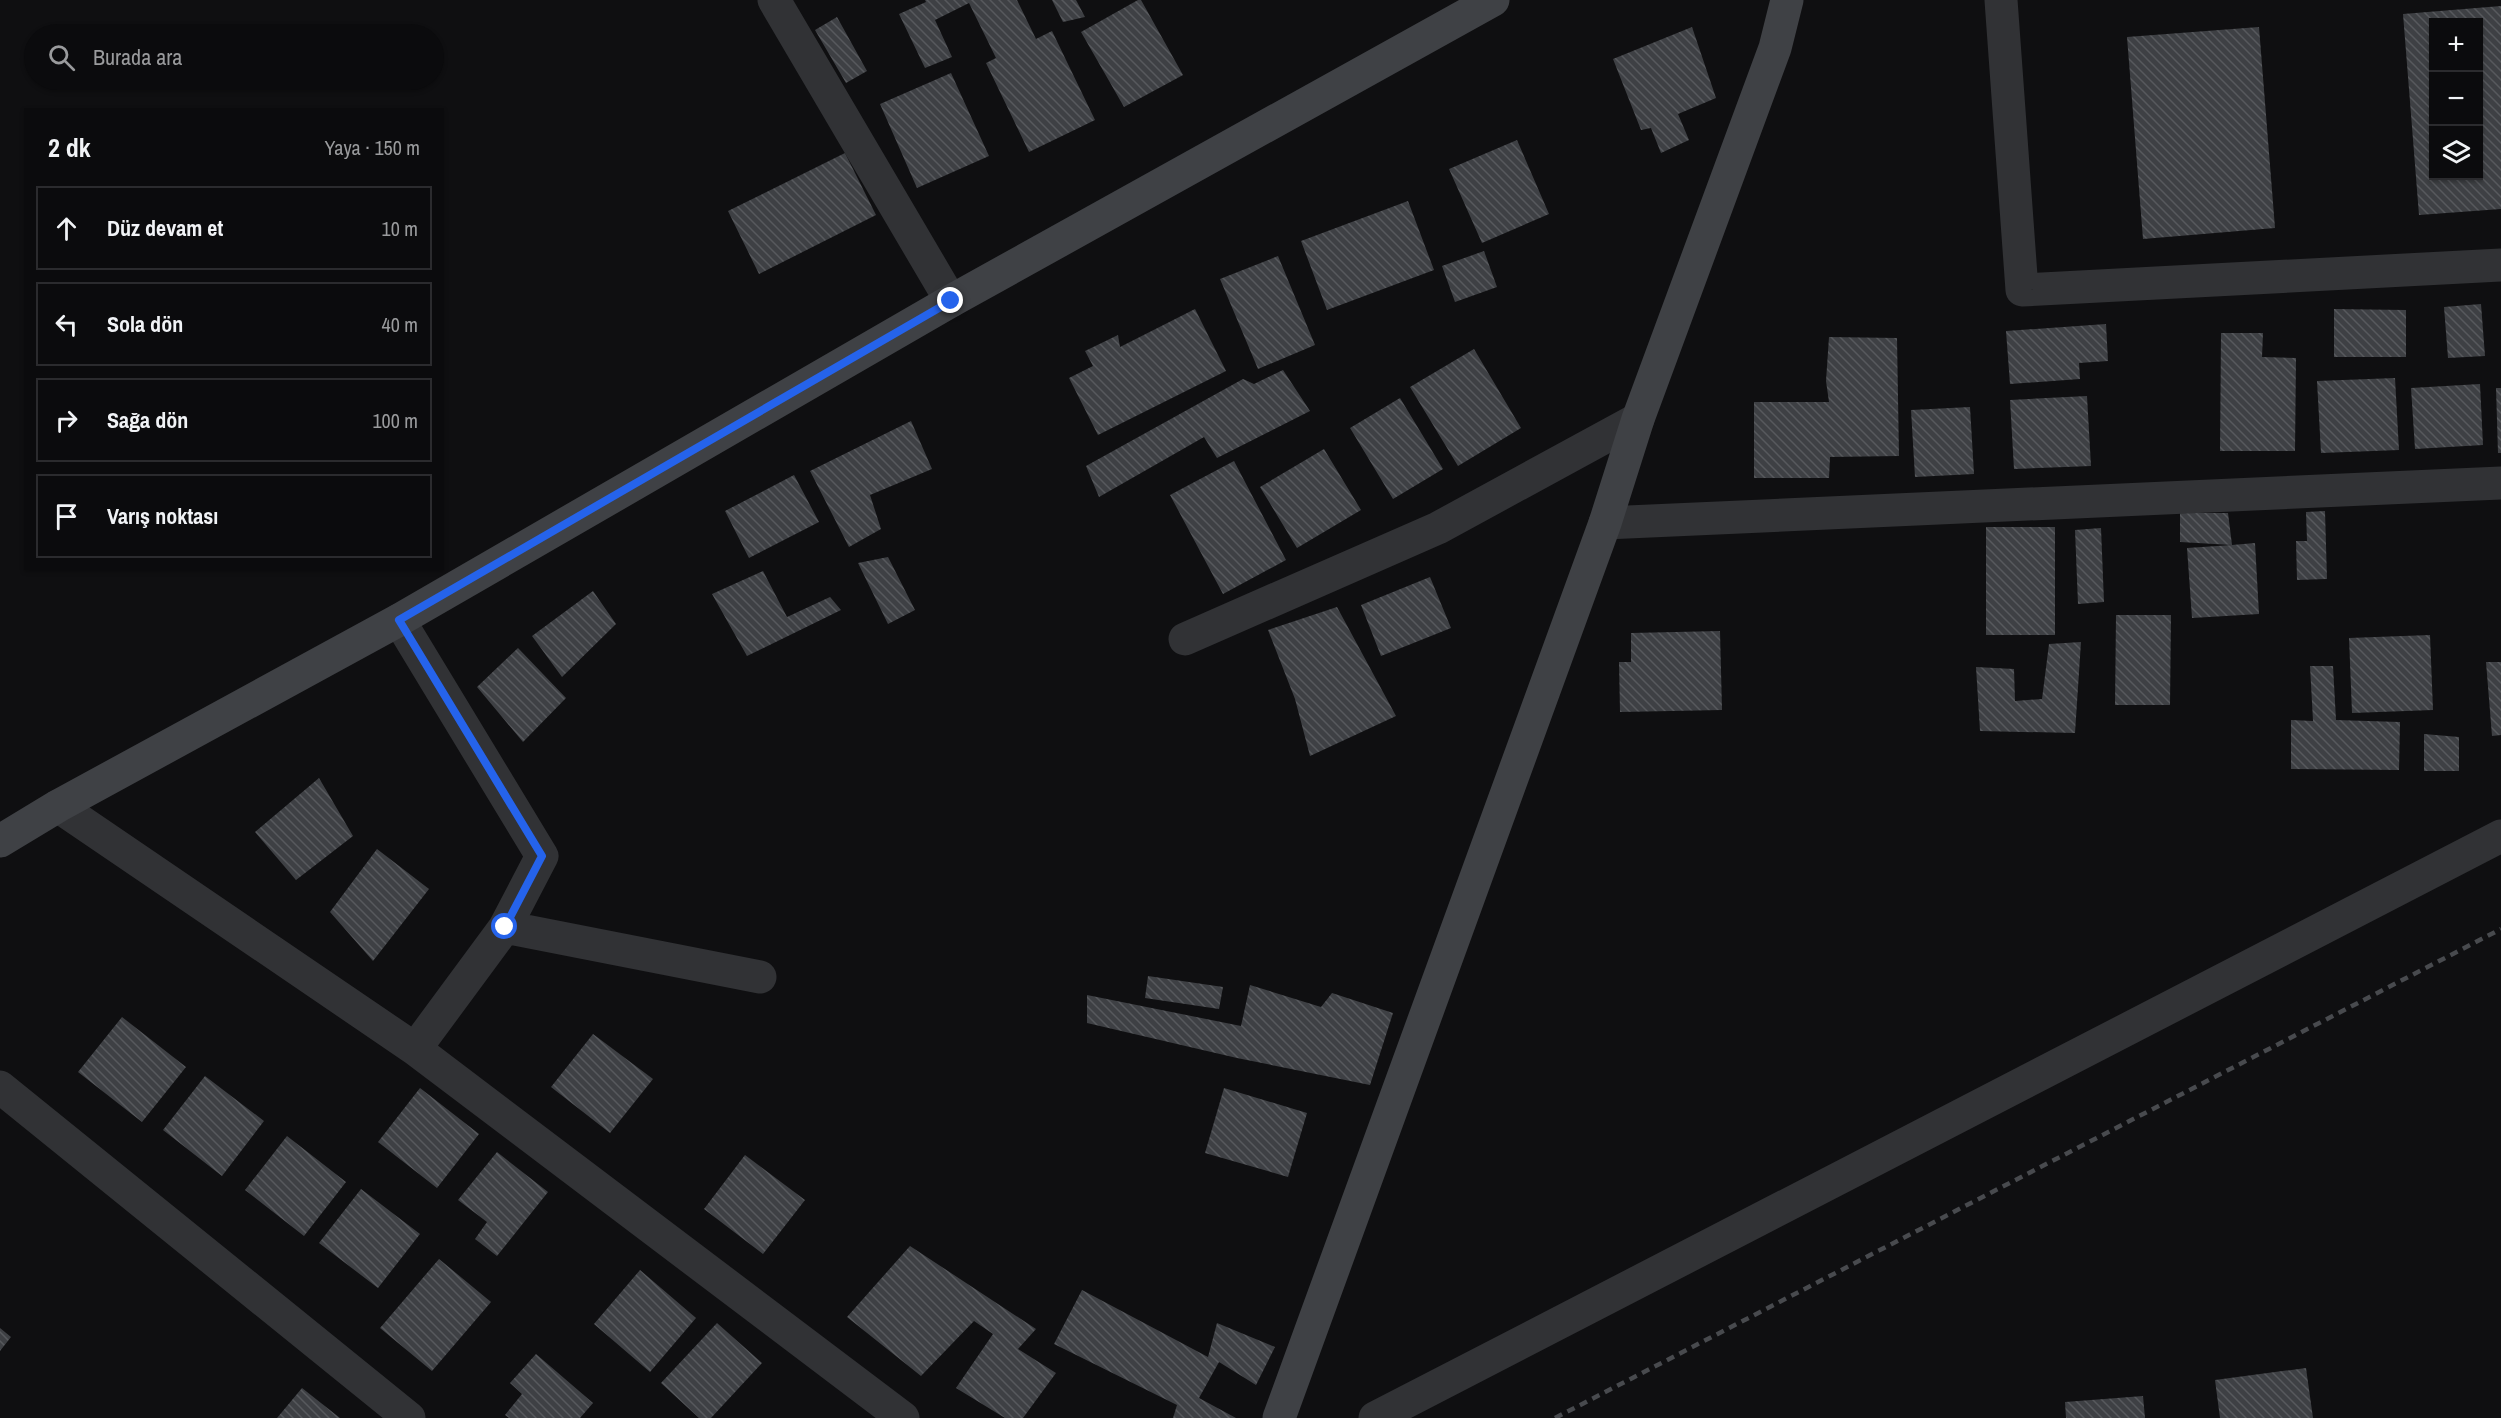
<!DOCTYPE html>
<html lang="tr">
<head>
<meta charset="utf-8">
<style>
	:root { --surface:#0b0b0d; --page:#141416; --text:#f1f3f6; --muted:#9a9b9d; --line:#2b2b2e }
	body { margin:0; font-family:"Archivo Narrow",sans-serif; background:var(--page); color:var(--text) }
	.controls { position:absolute; right:18px; top:18px; display:grid; overflow:hidden; border-radius:0px; box-shadow:0 2px 4px #0004 }
	.controls button { width:54px; height:54px; display:grid; place-items:center; padding:0; border:0; border-bottom:2px solid var(--line); background:var(--surface); color:var(--text); font:30px sans-serif }
	.stop { position:absolute; width:18px; height:18px; margin:-14px; border:4px solid #2563eb; border-radius:50%; background:#fff }
	.stop.end { background:#2563eb; border-color:#fff; box-shadow:0 2px 6px #0008 }
	.list { margin:0; padding:0; list-style:none }
	h2 { display:flex; justify-content:space-between; align-items:center; height:78px; margin:0; padding:0 24px; font-size:26px }
	h2 small { font-size:20px; font-weight:400; color:var(--muted) }
	.list li { display:grid; grid-template-columns:39px 1fr auto; gap:18px; align-items:center; box-sizing:border-box; height:84px; margin:0 12px 12px; padding:0 12px; border:2px solid var(--line); border-radius:0px }
	.list b { display:block; font-size:22px; white-space:nowrap }
	.list em { font-size:20px; font-style:normal; color:var(--muted) }
	.icon { flex:none; width:33px; height:33px; fill:none; stroke:currentColor; stroke-width:2; stroke-linecap:round; stroke-linejoin:round }
	.map { position:relative; flex:none; width:2501px; height:1418px; overflow:hidden }
	.search { position:absolute; background:var(--surface); box-shadow:0 2px 4px #0004; left:24px; top:24px; width:420px; height:66px; display:flex; align-items:center; gap:15px; box-sizing:border-box; padding:0 21px; border-radius:33px; color:var(--muted); font-size:22px }
	.panel { position:absolute; background:var(--surface); box-shadow:0 2px 4px #0004; left:24px; top:108px; width:420px; height:462px; border-radius:0px }
	.map>svg:first-child { display:block }
	.building { fill:url(#building-back-hatch); fill-rule:evenodd }
	.lines { fill:none; stroke-linecap:round; stroke-linejoin:round }
	.street { stroke:#313235; stroke-width:33 }
	.secondary { stroke:#3f4145; stroke-width:33 }
	.rail { stroke:#484a4e; stroke-width:4.5; stroke-dasharray:8 6; stroke-linecap:butt }
	.route { stroke:#2563eb; stroke-width:8 }
</style>
</head>
<body>
<div class="map">
<svg width="2501" height="1418" viewBox="0 0 2501 1418">
	<defs>
		<pattern id="building-back-hatch" width="6" height="6" patternUnits="userSpaceOnUse" patternTransform="scale(1.5)"><rect width="6" height="6" fill="#3e4044"/><path d="M-1 5l2 2M0 0l6 6M5-1l2 2" fill="none" stroke="#57595d"/></pattern>
	</defs>
	<rect width="100%" height="100%" fill="#0f0f11"/>
	<path class="building" d="M925,0H1017L1036,39L1052,31L1095,120L1029,152L986,63L996,58L969,3L935,20L952,57L925,68L899,14L926,2Z
		M1052,0H1076L1085,17L1063,22Z
		M1138,0H1141L1183,75L1124,107L1081,32Z
		M2501,6V209L2419,215L2403,14ZM2434,22H2478V176H2434Z
		M837,17L867,71L846,83L815,30Z
		M1692,27L1716,98L1678,114L1689,140L1661,153L1651,128L1641,130L1613,59Z
		M2259,27L2275,228L2143,239L2127,37Z
		M951,73L989,156L917,188L880,104Z
		M1517,140L1549,214L1482,243L1449,169Z
		M845,153L876,215L759,274L728,211Z
		M1408,201L1434,270L1327,310L1301,241Z
		M1484,251L1497,287L1455,302L1442,266Z
		M1278,256L1315,345L1258,369L1220,279Z
		M2481,304L2485,356L2448,358L2444,307Z
		M1195,309L1226,371L1098,435L1069,378L1093,366L1085,351L1118,335L1120,347Z
		M2334,309L2406,310V357H2334Z
		M2106,324L2108,361L2079,363L2080,379L2010,384L2006,331Z
		M2221,333H2263L2262,357L2296,358L2295,451H2220Z
		M1829,337L1897,338L1899,456L1830,457L1829,478H1754V402H1829L1826,381Z
		M1474,349L1521,428L1458,466L1410,387Z
		M1283,370L1310,411L1217,458L1204,437L1099,497L1086,466L1243,379L1254,384Z
		M2395,378L2399,450L2321,453L2317,381Z
		M2480,384L2483,445L2415,449L2411,388Z
		M2496,388H2501V453H2498Z
		M2087,396L2091,466L2014,469L2010,400Z
		M1400,398L1443,469L1393,499L1350,428Z
		M1970,407L1974,474L1915,477L1911,410Z
		M911,421L932,469L870,495L881,529L849,547L810,471Z
		M1324,449L1361,510L1297,548L1260,487Z
		M1234,461L1286,560L1223,594L1170,495Z
		M794,475L819,522L749,558L725,511Z
		M2325,511L2327,579L2297,580L2296,541H2307L2306,512Z
		M2180,513H2228L2232,545L2255,543L2259,614L2192,618L2187,548L2232,545L2180,542Z
		M1986,527H2055V635H1986Z
		M2101,528L2104,602L2078,604L2075,530Z
		M888,557L915,610L888,624L858,563Z
		M763,571L787,617L830,597L841,610L747,656L712,594Z
		M1430,577L1451,628L1381,656L1361,605Z
		M593,591L616,624L562,677L532,636Z
		M1337,607L1396,716L1310,756L1295,699L1268,630Z
		M2116,615H2171L2170,705H2115Z
		M1720,631L1722,710L1620,712L1619,662H1631V633Z
		M2430,635L2433,710L2352,713L2349,638Z
		M2081,642L2075,733L1980,731L1976,667L2014,669L2015,701L2042,699L2049,644Z
		M518,648L566,698L523,742L477,687Z
		M2486,662H2501V735L2492,736Z
		M2310,666H2333L2336,720L2400,722L2399,770L2291,769V720L2313,721Z
		M2424,734L2459,737V771H2424Z
		M319,778L353,836L296,880L255,832Z
		M377,849L429,889L373,961L330,912Z
		M1148,976L1223,987L1219,1009L1145,998Z
		M1250,985L1321,1007L1332,993L1393,1013L1370,1085L1237,1058L1087,1023V995L1241,1026Z
		M122,1017L186,1067L142,1122L78,1072Z
		M593,1034L653,1079L610,1133L551,1087Z
		M205,1076L264,1121L222,1176L163,1130Z
		M420,1088L479,1134L437,1188L378,1142Z
		M1224,1088L1307,1113L1288,1177L1205,1153Z
		M287,1136L346,1182L304,1236L245,1190Z
		M497,1152L548,1192L497,1256L475,1239L487,1222L458,1200Z
		M745,1155L805,1200L763,1254L704,1209Z
		M361,1189L420,1234L378,1288L319,1243Z
		M910,1246L1036,1329L1018,1349L1056,1373L1023,1418H1005L956,1388L993,1334L974,1321L921,1376L847,1317Z
		M439,1259L491,1302L432,1371L380,1328Z
		M640,1270L696,1318L650,1372L594,1324Z
		M1082,1290L1208,1357L1217,1323L1275,1347L1256,1385L1219,1362L1199,1398L1236,1418H1173L1177,1405L1054,1344Z
		M717,1323L762,1363L711,1418H699L661,1383Z
		M0,1328L11,1337L0,1351Z
		M536,1354L593,1403L580,1418H509L505,1415L522,1394L510,1383Z
		M2306,1368L2313,1418H2220L2215,1380Z
		M302,1388L340,1418H277Z
		M2143,1396L2145,1418H2066L2065,1402Z"/>
	<g class="lines">
		<path class="street" d="M774,0L951,301
			M2001,0L2022,290L2501,265
			M1605,523L2501,483
			M399,620L542,856L505,927
			M1185,639L1438,528L1638,419
			M58,806L415,1049L903,1418
			M415,1049L505,927L760,977
			M0,1087L409,1418
			M1375,1418L2501,836"/>
		<path class="secondary" d="M0,841L58,806L399,620L951,301L1493,0
			M1279,1418L1605,523L1638,419L1775,48L1787,0"/>
		<path class="rail" d="M1555,1418L2501,929"/>
	</g>
	<g class="lines">
		<path class="route" d="M505,927L542,856L399,620L951,301"/>
	</g>
</svg>
<div class="controls">
<button>+</button>
<button>−</button>
<button><svg class="icon" aria-label="layers" viewBox="0 0 24 24"><path d="M12 4l9 5-9 5-9-5zM3 14l9 5 9-5"/></svg></button>
</div>
<div class="stop" style="left:505px;top:927px"></div>
<div class="stop end" style="left:951px;top:301px"></div>
<div class="search"><svg class="icon" aria-label="search" viewBox="0 0 24 24"><circle cx="10" cy="10" r="6"/><path d="M15 15l6 6"/></svg>Burada ara</div>
<section class="panel">
<h2>2 dk<small>Yaya · 150 m</small></h2>
<ul class="list">
<li><svg class="icon" aria-label="ahead" viewBox="0 0 24 24"><path d="M12 20V5M6 11l6-6 6 6"/></svg><div><b>Düz devam et</b></div><em>10 m</em></li>
<li><svg class="icon" aria-label="left" viewBox="0 0 24 24"><path d="M17 20v-9H6M10 6l-5 5 5 5"/></svg><div><b>Sola dön</b></div><em>40 m</em></li>
<li><svg class="icon" aria-label="right" viewBox="0 0 24 24"><path d="M7 20v-9h11M14 6l5 5-5 5"/></svg><div><b>Sağa dön</b></div><em>100 m</em></li>
<li><svg class="icon" aria-label="arrive" viewBox="0 0 24 24"><path d="M6 21V4h12l-3 4 3 4H6"/></svg><div><b>Varış noktası</b></div></li>
</ul>
</section>
</div>
</body>
</html>
